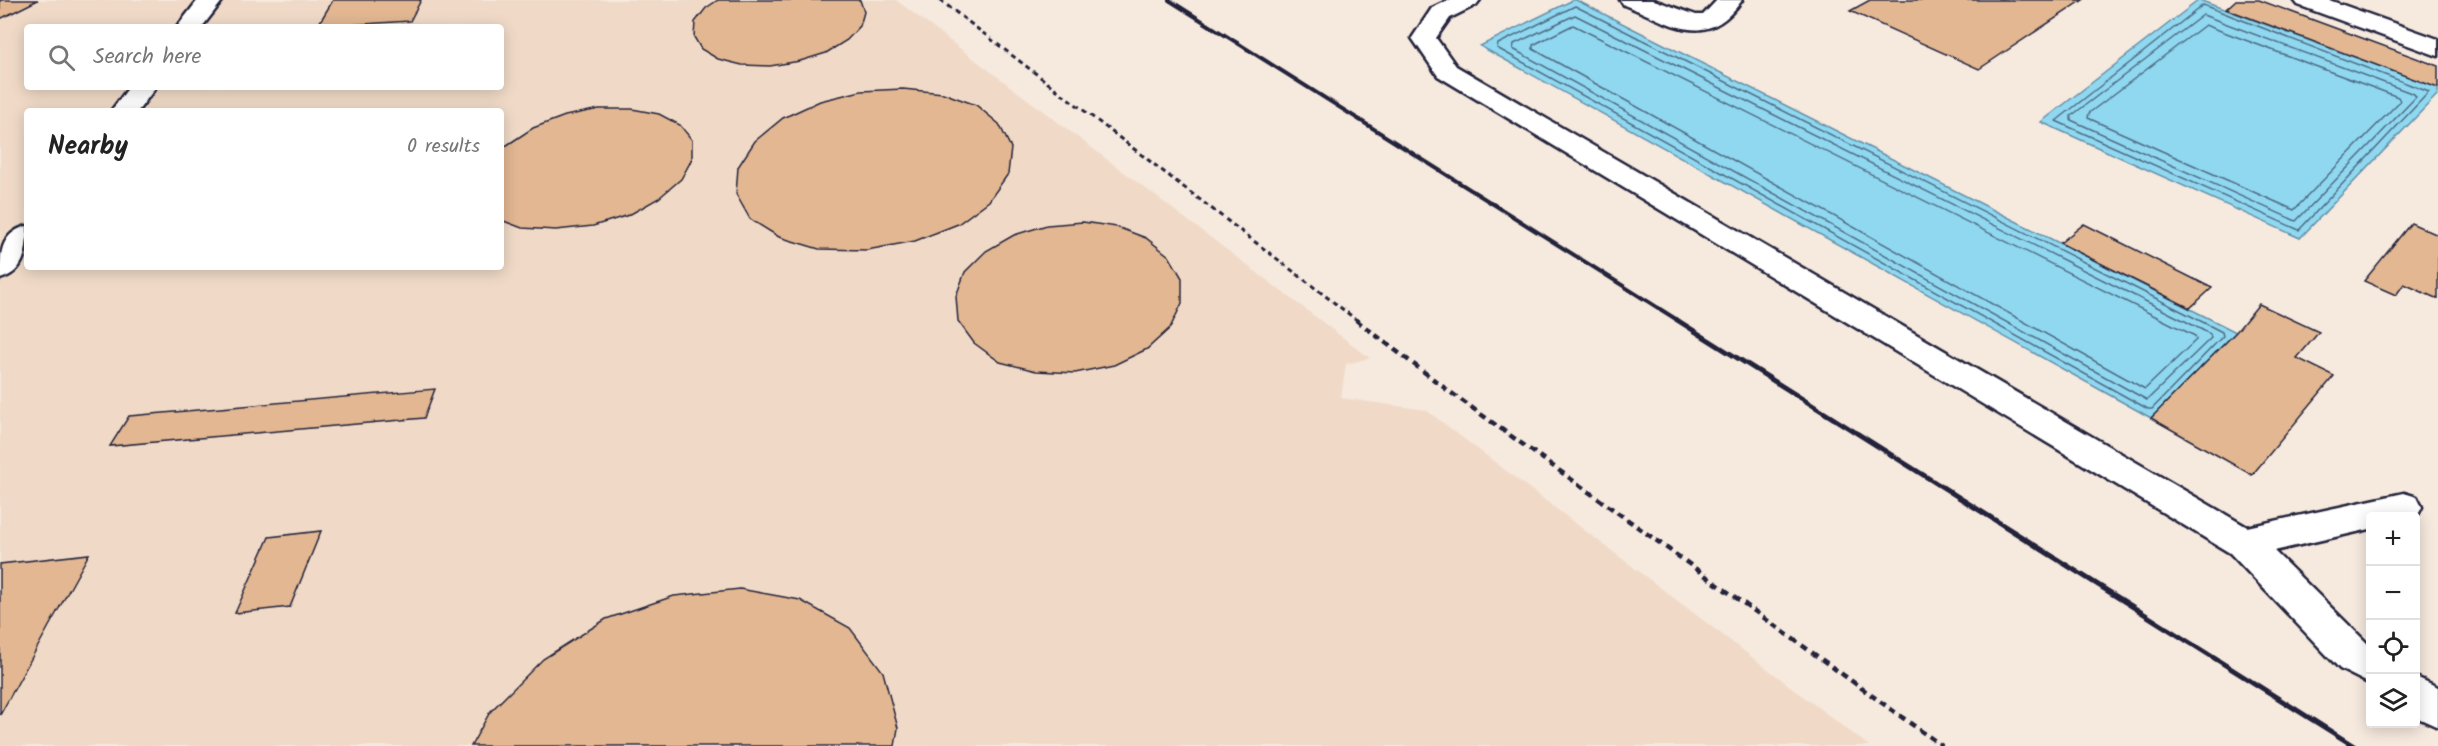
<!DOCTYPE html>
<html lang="en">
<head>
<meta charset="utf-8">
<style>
	:root { --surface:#fff; --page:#f2f2f2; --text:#222; --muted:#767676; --line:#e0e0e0 }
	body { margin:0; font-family:Kalam,sans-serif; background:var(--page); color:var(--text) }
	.controls { position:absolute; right:18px; bottom:18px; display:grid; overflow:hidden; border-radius:6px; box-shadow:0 3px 15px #0003 }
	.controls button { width:54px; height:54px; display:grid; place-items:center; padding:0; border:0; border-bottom:2px solid var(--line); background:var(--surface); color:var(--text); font:30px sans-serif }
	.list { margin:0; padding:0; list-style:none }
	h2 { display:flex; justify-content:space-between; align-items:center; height:78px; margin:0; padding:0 24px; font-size:26px }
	h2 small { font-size:20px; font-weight:400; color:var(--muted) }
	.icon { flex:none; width:33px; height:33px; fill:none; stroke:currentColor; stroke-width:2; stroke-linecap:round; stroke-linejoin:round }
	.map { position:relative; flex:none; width:2438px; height:746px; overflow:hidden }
	.search { position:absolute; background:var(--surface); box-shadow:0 3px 15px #0003; left:24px; top:24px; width:480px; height:66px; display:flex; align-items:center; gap:15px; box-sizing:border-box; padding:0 21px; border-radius:6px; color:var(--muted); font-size:22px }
	.panel { position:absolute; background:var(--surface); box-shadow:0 3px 15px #0003; left:24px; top:108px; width:480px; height:162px; border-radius:6px }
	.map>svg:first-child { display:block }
	.built { fill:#f0dac7; fill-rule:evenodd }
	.water { fill:#8fd8f0; stroke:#638fa8; stroke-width:1.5 }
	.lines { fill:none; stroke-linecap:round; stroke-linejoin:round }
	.shore { stroke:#4e6b83; stroke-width:1.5 }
	.building { fill:#e2b792; stroke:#22223b; stroke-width:1.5 }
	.minor-casing { stroke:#22223b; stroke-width:5 }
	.path-far1 { stroke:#22223b; stroke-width:3; stroke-dasharray:5 4; stroke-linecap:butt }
	.path { stroke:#22223b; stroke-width:4.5; stroke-dasharray:7 5; stroke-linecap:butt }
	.minor { fill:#fff; fill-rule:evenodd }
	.rail-far1 { stroke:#22223b; stroke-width:4 }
	.rail { stroke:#22223b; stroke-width:5 }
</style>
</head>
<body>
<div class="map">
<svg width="2438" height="746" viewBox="0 0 2438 746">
	<rect width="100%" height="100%" fill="#f6e9de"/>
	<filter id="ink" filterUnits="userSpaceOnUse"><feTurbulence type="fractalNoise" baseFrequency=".0167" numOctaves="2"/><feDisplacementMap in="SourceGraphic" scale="12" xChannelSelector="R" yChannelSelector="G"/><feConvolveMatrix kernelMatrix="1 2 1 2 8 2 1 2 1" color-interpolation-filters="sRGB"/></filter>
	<g filter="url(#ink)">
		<path class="built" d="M0,0H896L1370,358L1346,364L1341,398L1426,410L1869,746H0ZM27,27H501V87H27ZM27,111H501V267H27Z"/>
		<path class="water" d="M1573,0H1576L2236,332L2151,418L1480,46Z
			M2199,0L2438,88V94L2300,238L2041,122Z"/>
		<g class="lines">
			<path class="shore" d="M2203,5L2429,92L2299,230L2056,121Z
				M1575,6L2187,314L2222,332L2223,336L2152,409H2148L1497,48L1498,44Z
				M1575,15L2183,320L2210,334L2211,338L2147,400L1513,49L1514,44Z
				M2203,15L2414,94L2416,97L2296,221L2071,120V116Z
				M1573,25L2195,336L2196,340L2145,389L1533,49V45Z
				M2205,25L2398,97L2400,101L2294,210L2088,118L2089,113Z"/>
		</g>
		<path class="building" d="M0,0H38L0,19Z
			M333,0H421L410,21L317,27Z
			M718,0H860L864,12L860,26L847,40L826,53L800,61L770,66L742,65L718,59L701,49L694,37L695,22L706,8Z
			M1870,0H2083L1979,69L1850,11Z
			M2236,0H2259L2438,66V88L2226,9Z
			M903,89L943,93L976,105L999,124L1011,148L1008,174L989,201L958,224L915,241L867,250L819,249L779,237L750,219L736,194L738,167L755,141L783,118L820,101L861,91Z
			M599,109H632L659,114L680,125L692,140V159L681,179L659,198L629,215L593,226L556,230L522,228L501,220V149L533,128L565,116Z
			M1083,222L1117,227L1146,238L1169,256L1182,278V303L1170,328L1147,349L1114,365L1075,373L1036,371L1000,362L974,343L958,321L956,296L965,272L986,251L1014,235L1047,225Z
			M2411,223L2438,235V299L2404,284L2396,295L2364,281Z
			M2084,224L2212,288L2190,308L2060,243Z
			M2259,304L2319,332L2297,358L2334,376L2252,475L2151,418L2236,332Z
			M435,389L424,418L110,446L129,416Z
			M321,531L290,607L235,613L269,537Z
			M89,554L0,715V564Z
			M740,589L800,600L850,628L883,672L898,728L895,746H471L490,712L543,659L606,619L674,596Z"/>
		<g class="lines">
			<g class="minor-casing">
				<path id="minor" d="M198,0H223L202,27H177Z
					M1449,0H1480L1476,5L1450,18L1436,38L1456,66L2247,527L2404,493L2417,497L2422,507L2417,517L2370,516V529L2274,551L2370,646V684L2340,669L2230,553L1438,76L1412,38L1432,8Z
					M1620,0H1654L1696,15H1703L1717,0H1742C1706,52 1671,23 1624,5Z
					M2294,0H2329L2438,39V56L2298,5Z
					M129,87H156L138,111H111Z
					M27,226C27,249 26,272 0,279C0,255 0,233 27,226Z
					M2416,677L2438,687V727L2416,717Z"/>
			</g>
			<path class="path-far1" d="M940,0L1358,321"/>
			<path class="path" d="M1356,320L1450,392L1942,746"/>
			<use href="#minor" class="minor"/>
			<path class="rail-far1" d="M1169,0L1679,321"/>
			<path class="rail" d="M1677,320L2354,746"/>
		</g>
	</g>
</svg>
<div class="controls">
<button>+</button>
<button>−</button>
<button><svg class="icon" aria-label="locate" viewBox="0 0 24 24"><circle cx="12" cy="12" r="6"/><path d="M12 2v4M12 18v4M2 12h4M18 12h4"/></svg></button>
<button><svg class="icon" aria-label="layers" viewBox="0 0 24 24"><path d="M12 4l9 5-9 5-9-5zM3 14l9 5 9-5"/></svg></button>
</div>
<div class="search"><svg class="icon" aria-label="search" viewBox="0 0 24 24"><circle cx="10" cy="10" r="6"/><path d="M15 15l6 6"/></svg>Search here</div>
<section class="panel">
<h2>Nearby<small>0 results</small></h2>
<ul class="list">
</ul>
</section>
</div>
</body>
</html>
